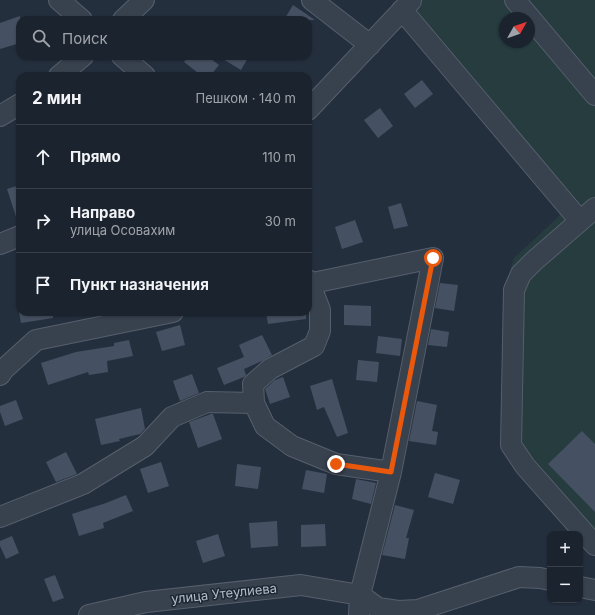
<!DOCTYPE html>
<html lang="ru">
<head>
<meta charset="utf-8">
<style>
	:root { --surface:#1b232e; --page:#242b36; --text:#f1f3f6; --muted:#a0a4aa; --line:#39404a }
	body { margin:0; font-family:Inter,sans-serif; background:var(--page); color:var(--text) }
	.controls { position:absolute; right:12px; bottom:12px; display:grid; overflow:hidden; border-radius:8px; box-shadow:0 1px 3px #0004 }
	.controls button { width:36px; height:36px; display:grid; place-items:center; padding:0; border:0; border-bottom:1px solid var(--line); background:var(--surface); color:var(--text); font:20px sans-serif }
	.compass { position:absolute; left:499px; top:12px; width:36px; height:36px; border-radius:50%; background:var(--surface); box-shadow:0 1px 3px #0004; rotate:50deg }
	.stop { position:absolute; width:12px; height:12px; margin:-9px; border:3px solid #ea580c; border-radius:50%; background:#fff }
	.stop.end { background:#ea580c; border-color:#fff; box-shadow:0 1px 4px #0008 }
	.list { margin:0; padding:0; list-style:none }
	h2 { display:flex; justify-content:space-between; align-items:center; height:52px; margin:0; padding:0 16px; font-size:17px }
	h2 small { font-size:13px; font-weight:400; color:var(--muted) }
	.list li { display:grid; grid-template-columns:26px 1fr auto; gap:12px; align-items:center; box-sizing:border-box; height:64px; padding:0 16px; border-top:1px solid var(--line) }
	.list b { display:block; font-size:15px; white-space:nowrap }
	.list p { margin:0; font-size:13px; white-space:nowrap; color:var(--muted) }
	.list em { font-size:13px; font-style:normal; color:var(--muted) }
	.icon { flex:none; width:22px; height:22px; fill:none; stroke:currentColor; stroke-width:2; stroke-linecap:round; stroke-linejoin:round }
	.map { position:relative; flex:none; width:595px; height:615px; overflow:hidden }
	.search { position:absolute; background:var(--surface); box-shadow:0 1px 3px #0004; left:16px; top:16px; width:296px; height:44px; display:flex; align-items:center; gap:10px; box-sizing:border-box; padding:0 14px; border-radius:12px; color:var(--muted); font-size:15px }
	.panel { position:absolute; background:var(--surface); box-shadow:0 1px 3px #0004; left:16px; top:72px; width:296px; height:244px; border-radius:12px }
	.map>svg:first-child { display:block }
	.green { fill:#263c3f; fill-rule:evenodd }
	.building { fill:#455162 }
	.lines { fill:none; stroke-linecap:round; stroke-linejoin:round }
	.minor-casing { stroke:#565f6c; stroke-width:22 }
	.minor { stroke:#38414e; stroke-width:20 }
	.route { stroke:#ea580c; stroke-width:5 }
	.labels { text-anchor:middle; stroke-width:3; stroke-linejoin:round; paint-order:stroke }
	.street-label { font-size:13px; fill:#b4bcc9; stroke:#1d2633 }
</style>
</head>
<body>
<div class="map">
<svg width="595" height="615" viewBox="0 0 595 615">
	<rect width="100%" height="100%" fill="#242f3e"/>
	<path class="green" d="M422,0H595V549L503,451L511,267L514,258L559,216L561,208L417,37L397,26ZM505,18H529V42H505Z"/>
	<path class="building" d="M293,5L315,20H284Z
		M20,16V43L0,49V23Z
		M189,56H207L219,65L210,76H202L184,62Z
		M218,56H249L241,70Z
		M422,80L433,94L415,108L404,94Z
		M380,108L393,126L378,138L364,120Z
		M20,185V222L18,223L7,189Z
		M401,203L408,226L394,229L388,207Z
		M355,220L363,242L342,249L335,227Z
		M440,283L458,285L454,311L435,308Z
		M344,305L371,306V326L344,325Z
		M19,312H53V318L21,323Z
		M266,312H306V319L268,324Z
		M180,325L185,345L162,351L156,332Z
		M431,329L449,332L447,347L428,345Z
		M262,335L272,355L262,361L244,369L246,375L244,377L224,385L217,368L244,357L239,345Z
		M378,336L402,339L400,356L376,353Z
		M129,340L133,356L107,361L108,372L89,375L88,372L48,385L41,363L76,352L114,346V343Z
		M358,360L379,362L377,382L356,380Z
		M192,374L199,393L180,401L173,381Z
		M283,377L290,397L270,404L265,389L275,380Z
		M332,379L348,433L337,437L324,407L317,410L310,386Z
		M16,400L23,419L5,426L0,412V406Z
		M417,401L437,405L432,431L438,432L436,445L409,441Z
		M141,408L145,429L140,434L119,439L120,441L101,445L95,419Z
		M211,414H213L222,439L198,448L189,422Z
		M582,431L595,444V512L548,464Z
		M66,452L77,474L56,482L46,462Z
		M161,462L169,486L148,493L140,469Z
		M237,464L261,467L258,489L235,486Z
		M306,470L327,474L324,493L302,489Z
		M435,473L460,480L453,504L428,497Z
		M356,479L376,483L371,504L352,499Z
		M126,495L133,511L103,523L104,528L79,536L72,514L106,503Z
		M395,505L414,510L406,538H409L405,559L382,555Z
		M277,521L278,546L251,548L249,523Z
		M325,524L326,546L301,547V525Z
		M218,534L225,556L203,563L196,541Z
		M12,536L19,553L6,559L0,546V541Z
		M55,575L64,598L53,602L44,579Z"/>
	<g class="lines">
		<g class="minor-casing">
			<path id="minor" d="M59,0L82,20
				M312,0L370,45
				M515,0L595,95
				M402,10L580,221
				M123,20L144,0
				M122,56L145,76
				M59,76L83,56
				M308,110L411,1
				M0,116L20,104
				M595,208L534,261L521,274L514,290L511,445L525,466L595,545
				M0,244L20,236
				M308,280L310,284L320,310V331L314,346L270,369L253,384L254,403L265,426L292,446L336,464L391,472
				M308,284L433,258L391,472L360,595L359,615
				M0,375L4,369L36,340L173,312
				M0,517L83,484L145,446L172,417L207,402L254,403
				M580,587L595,590
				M360,595L378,608L398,611L418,610L519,577L540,578L550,580
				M89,615L146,602L301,585L360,595"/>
		</g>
		<use href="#minor" class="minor"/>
	</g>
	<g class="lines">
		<path class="route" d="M336,464L391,472L433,258"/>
	</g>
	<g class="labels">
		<g class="street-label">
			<text transform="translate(224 593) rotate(-6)" y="5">улица Утеулиева</text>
		</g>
	</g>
</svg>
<div class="controls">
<button>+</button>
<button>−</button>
</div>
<svg class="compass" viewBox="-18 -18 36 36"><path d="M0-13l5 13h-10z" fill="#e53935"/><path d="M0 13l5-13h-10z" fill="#a0a4aa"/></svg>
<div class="stop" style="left:433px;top:258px"></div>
<div class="stop end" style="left:336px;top:464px"></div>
<div class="search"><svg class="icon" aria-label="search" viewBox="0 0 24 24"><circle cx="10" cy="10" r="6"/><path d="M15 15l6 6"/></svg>Поиск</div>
<section class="panel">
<h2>2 мин<small>Пешком · 140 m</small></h2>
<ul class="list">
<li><svg class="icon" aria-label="ahead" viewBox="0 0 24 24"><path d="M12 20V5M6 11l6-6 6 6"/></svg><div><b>Прямо</b></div><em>110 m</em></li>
<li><svg class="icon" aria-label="right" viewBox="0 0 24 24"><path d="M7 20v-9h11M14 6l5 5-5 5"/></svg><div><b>Направо</b><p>улица Осовахим</p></div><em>30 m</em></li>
<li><svg class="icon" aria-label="arrive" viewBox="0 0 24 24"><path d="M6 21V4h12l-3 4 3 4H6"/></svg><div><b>Пункт назначения</b></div></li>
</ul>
</section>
</div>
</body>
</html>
